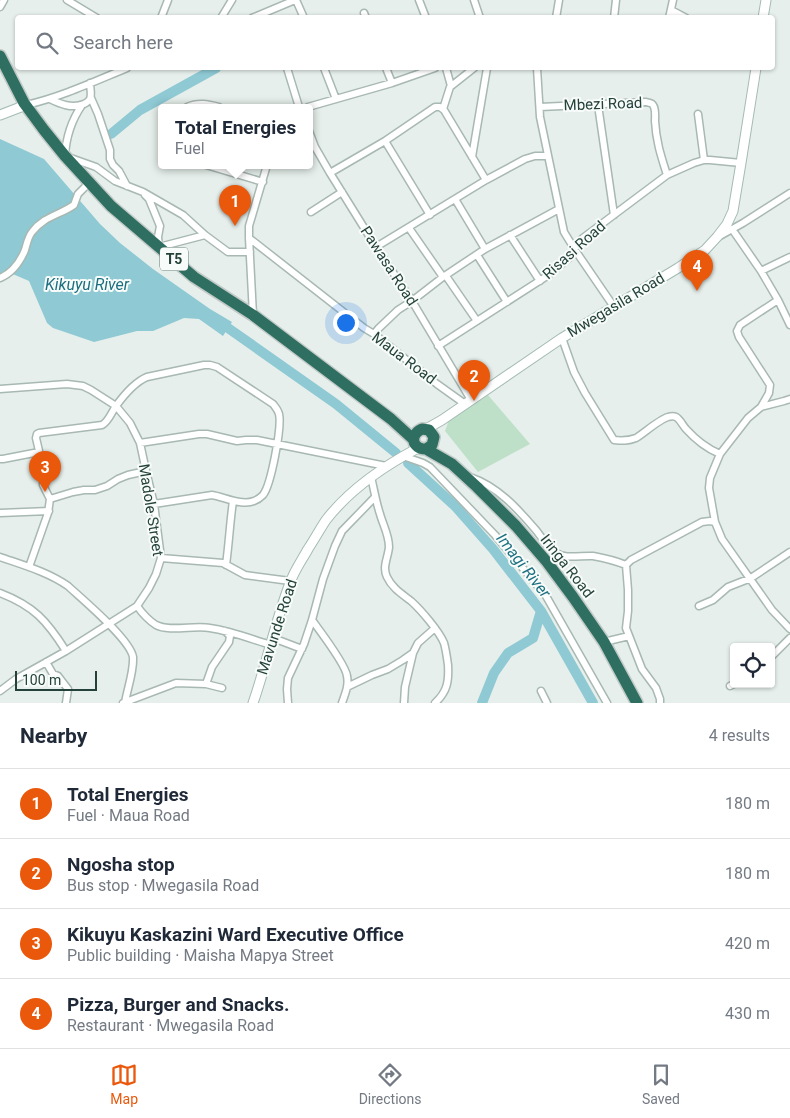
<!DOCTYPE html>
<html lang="en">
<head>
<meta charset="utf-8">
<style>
	:root { --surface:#fff; --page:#f6f6f7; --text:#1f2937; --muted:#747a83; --line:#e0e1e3; --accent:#ea580c }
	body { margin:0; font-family:Roboto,sans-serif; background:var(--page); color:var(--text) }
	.controls { position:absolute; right:15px; bottom:15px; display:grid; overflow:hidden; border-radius:5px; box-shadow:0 1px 4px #0004 }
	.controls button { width:45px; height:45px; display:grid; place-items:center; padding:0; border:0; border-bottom:1px solid var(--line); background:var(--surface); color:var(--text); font:25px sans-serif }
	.scale { position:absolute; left:15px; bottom:12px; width:82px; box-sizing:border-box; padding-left:5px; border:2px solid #24423a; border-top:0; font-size:14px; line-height:18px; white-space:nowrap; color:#24423a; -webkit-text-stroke:4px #f7fbf9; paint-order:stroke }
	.you { position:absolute; left:345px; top:322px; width:18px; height:18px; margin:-12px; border:4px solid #fff; border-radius:50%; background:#1a73e8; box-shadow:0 0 0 8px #1a73e833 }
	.badge { display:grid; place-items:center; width:32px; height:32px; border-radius:50%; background:var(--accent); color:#fff; font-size:16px; font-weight:700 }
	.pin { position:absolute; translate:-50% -41px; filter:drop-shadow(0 1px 2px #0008) }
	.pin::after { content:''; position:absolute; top:26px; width:18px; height:15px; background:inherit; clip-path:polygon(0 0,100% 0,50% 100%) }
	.popup { position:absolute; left:158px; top:104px; width:155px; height:65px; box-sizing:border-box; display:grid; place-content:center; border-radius:5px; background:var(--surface); filter:drop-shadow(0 1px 4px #0005); font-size:16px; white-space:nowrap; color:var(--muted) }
	.popup b { font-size:19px; color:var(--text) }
	.popup::after { content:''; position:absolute; left:50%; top:100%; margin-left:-10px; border:10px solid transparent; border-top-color:var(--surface) }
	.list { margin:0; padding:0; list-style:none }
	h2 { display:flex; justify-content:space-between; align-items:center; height:65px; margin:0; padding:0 20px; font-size:21px }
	h2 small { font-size:16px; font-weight:400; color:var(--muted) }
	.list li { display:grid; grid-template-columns:32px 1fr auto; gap:15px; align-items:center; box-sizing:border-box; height:70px; padding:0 20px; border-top:1px solid var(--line) }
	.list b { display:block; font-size:19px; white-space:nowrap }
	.list p { margin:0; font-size:16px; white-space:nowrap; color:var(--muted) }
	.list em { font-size:16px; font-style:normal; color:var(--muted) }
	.icon { flex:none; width:28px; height:28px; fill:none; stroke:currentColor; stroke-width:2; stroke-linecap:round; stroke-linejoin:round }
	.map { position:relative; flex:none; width:790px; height:703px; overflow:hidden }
	.search { position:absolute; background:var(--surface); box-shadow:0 1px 4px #0004; left:15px; right:15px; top:15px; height:55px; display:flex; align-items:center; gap:12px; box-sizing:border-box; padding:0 18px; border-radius:5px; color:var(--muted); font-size:19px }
	.sheet { height:345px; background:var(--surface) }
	nav { display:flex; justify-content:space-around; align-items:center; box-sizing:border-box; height:70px; border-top:1px solid var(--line); background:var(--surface); font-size:14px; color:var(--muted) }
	nav a { display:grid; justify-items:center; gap:2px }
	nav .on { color:var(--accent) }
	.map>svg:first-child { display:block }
	.green { fill:#bfe0c8 }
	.water { fill:#8ec9d4 }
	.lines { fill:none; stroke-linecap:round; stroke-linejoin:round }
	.river { stroke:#8ec9d4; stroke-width:10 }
	.street-casing { stroke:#a8b8b2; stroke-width:9 }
	.secondary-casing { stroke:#a4bbb3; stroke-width:11 }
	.highway-casing { stroke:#c2cac8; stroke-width:14 }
	.street { stroke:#fff; stroke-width:6 }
	.secondary { stroke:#fff; stroke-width:9 }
	.highway { stroke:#2f6f62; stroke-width:11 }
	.labels { text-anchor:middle; stroke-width:4; stroke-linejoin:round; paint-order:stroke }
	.shield { fill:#f7fbf9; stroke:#637a73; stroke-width:1 }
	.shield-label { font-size:14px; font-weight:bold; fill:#24423a }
	.street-label { font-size:15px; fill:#24423a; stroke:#f7fbf9 }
	.water-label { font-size:16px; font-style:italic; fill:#1c6f80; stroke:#f7fbf9 }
</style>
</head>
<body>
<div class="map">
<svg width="790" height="703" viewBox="0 0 790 703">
	<rect width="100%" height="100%" fill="#e6efeb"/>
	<path class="green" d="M488,395L530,444L478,472L445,431L449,420L463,409L468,408Z"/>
	<path class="water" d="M0,139L44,159L100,224L120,243L153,269L210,309L232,322L223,336L199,319L184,318L153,331H137L94,342L53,328L47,323L29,281L8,272L0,276Z"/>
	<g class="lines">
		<path class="river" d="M111,134L140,110L216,68
			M228,328L336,404L396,453
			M408,463L455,506L493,549L541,611L593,703
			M482,703L494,673L508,653L533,638L541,611"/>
		<g class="street-casing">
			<path id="street" d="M67,0L97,18
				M296,0L304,18
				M419,0L426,18
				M474,0L480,18
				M0,7L4,0
				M671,10L686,18
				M364,13L366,18
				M161,18L168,0
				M221,18L232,0
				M252,18L295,0
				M556,18L559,0
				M614,18L616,0
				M669,18L673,0
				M287,68L299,107
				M324,68L336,99
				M386,68L392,83
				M446,68L451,86
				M537,68L540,117L564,232L575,250L614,307
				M91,98L98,114L110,150V159L113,165L119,171L127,186
				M50,99C60,104 72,109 84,104C86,103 89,101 90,99C92,95 90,87 90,83
				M26,105C61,97 93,82 127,68
				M82,105C71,121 66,137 65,156L96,167L115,181L143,192L183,215L205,235L228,252H250
				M598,105L614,215
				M187,107C198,102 208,104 219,107
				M308,107L392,83L435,68
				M540,107L646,102C649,103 652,103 653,105C656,109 655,117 655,121C656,141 661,156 667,175
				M443,109L450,87L474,68
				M698,114L704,160
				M309,131L315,147L330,173L376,247L412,301L471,400
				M385,141L430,215
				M472,157L487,68
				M206,165L263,182
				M330,173L385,141L435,107H440L444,110L486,180
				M145,195L149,199L160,226L158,237L159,247L205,235
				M455,199L485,249
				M311,212L342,192
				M409,228L443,277
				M732,229L761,271L778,300L790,325
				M510,235L540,281
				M718,237L743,223L790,193
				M249,238L364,328L374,334L437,384L465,404
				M376,247L486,180L525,159L535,156H548
				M477,255L507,302
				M761,271L790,257
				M446,276L477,321
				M0,278C12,273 20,262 25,250C27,243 28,237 32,232C44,216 60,215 74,205L78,194L89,183
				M253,315L249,238V226L267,165
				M374,334L379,328L398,310L412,301L443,277L485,249L559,209
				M562,338L574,372L585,393L614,440C623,441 628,441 636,438C644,433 660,419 668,417C671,416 674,416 676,417C680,419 683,426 686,429C695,439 708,449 720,454
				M438,346L547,276L570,257L578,243L583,238L667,175L694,163L704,160H710L741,163
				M0,389L67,384L83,386L91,390L116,406L130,423L140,443L146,471L154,504L161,558L156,574L149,588L137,606L66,651L16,679L0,691
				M790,399L784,401L761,407L748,418L720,454L710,478L709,488L715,522L722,539L772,610L790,629
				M761,407L769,393L770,385L739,337L737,331L740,325L778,300
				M140,443L199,434H207L237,441L246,440H257L386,466
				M403,456L423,463L430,467L495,535L546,596L607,703
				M0,459H3L39,452
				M371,477C374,489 376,502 380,514C383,525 389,535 389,547C388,558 382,567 387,577C392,588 402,594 411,601C421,610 439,631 444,643C446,650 447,658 448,665C449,682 447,692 435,703
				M470,477C497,486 517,508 535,529C541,536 547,547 555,552C565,560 581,555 593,556C604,558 616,561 626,565
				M50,499L73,492L84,490H95L107,486L118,479L128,475L146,471
				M0,513L49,511
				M0,557C23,565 48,572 68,586C82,599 130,639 133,657C134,672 127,689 125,703
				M161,558L223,563L245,575L290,581
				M226,565C229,543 230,522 233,501
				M29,567L48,513L50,499L43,485V468L36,438L37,434L39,433L102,425C109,421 111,413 116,406C124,395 135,382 147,377L204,365H210L217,367L273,404C276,408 278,410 279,414C282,427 271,485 263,495C261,497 257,500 254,501C242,506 224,497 212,495L154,504
				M0,593C34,606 47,621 66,651
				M137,606C142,613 148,620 156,625C169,632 195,625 210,628C231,631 251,639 271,645
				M699,606L713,600L728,587L751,578L790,552
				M312,620C320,631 346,665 347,676C349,686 345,694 342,703
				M273,638L302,649
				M604,642L629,636
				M771,657L790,638
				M46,662L53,674L58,676L68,689L66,703
				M206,684L212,667L229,642L230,636L225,631
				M730,686L734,684
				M347,687L372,675L388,669L403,660L413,653L418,643L435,628
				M541,691L547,703
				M123,703L176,683L206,684L222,688
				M288,703L287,689L288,678L304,644L312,620L323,579L335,546L342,531L375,497
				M404,703L405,687L413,653
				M660,703V699L656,688L642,669L626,628L628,611V590L626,565L631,560L702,522L710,521L715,522"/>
		</g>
		<g class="secondary-casing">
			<path id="secondary" d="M763,18L766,0
				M0,115L26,105
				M426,429L442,420L562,338L678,268L705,250L717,237L727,224L733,211L741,163L756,68
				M253,703C267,663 275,622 290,583C294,571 302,560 308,549C314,540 320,529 326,520C350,489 384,466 418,448"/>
		</g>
		<g class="highway-casing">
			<path id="highway" d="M0,56L24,103L44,130L65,156L111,206L194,277L253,315L391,419L413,439
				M426,449L432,445L434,437L429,430L422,429C409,435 412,449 426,449L452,464L477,487L516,526L547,562L573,597L604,642L637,703"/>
		</g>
		<use href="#street" class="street"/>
		<use href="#secondary" class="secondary"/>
		<use href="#highway" class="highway"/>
	</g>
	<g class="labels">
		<rect class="shield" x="160" y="247.5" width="28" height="23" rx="4"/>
		<g class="shield-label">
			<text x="174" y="264">T5</text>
		</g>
		<g class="street-label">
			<text transform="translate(603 104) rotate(-2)" y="5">Mbezi Road</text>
			<text transform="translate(574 250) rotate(-42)" y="5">Risasi Road</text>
			<text transform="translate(389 266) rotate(57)" y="5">Pawasa Road</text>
			<text transform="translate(616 305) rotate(-31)" y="5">Mwegasila Road</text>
			<text transform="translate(404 358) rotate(37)" y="5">Maua Road</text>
			<text transform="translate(151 510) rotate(81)" y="5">Madole Street</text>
			<text transform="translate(567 566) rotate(52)" y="5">Iringa Road</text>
			<text transform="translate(277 627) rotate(-72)" y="5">Mavunde Road</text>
		</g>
		<g class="water-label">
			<text x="87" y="290">Kikuyu River</text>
			<text transform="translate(524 565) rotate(52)" y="6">Imagi River</text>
		</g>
	</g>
</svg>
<div class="controls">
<button><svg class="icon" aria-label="locate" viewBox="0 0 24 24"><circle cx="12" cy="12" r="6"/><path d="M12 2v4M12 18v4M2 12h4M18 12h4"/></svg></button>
</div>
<div class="scale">100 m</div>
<div class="you"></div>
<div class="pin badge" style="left:235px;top:226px">1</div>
<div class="popup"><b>Total Energies</b>Fuel</div>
<div class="pin badge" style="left:474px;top:401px">2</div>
<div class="pin badge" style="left:45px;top:492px">3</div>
<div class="pin badge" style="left:697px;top:291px">4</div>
<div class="search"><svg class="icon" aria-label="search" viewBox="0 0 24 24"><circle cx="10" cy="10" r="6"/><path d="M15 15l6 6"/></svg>Search here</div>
</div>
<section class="sheet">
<h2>Nearby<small>4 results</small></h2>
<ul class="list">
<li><span class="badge">1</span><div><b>Total Energies</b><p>Fuel · Maua Road</p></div><em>180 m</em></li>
<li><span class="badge">2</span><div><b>Ngosha stop</b><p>Bus stop · Mwegasila Road</p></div><em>180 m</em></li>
<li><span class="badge">3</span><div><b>Kikuyu Kaskazini Ward Executive Office</b><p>Public building · Maisha Mapya Street</p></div><em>420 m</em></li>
<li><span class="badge">4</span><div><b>Pizza, Burger and Snacks.</b><p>Restaurant · Mwegasila Road</p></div><em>430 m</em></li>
</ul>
</section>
<nav>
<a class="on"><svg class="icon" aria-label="map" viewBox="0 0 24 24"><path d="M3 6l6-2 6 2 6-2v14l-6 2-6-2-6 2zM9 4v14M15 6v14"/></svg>Map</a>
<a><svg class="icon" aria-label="directions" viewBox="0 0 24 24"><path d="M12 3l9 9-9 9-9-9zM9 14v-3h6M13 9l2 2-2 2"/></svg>Directions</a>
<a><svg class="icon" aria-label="saved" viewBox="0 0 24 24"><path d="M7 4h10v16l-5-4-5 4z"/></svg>Saved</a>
</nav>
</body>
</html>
